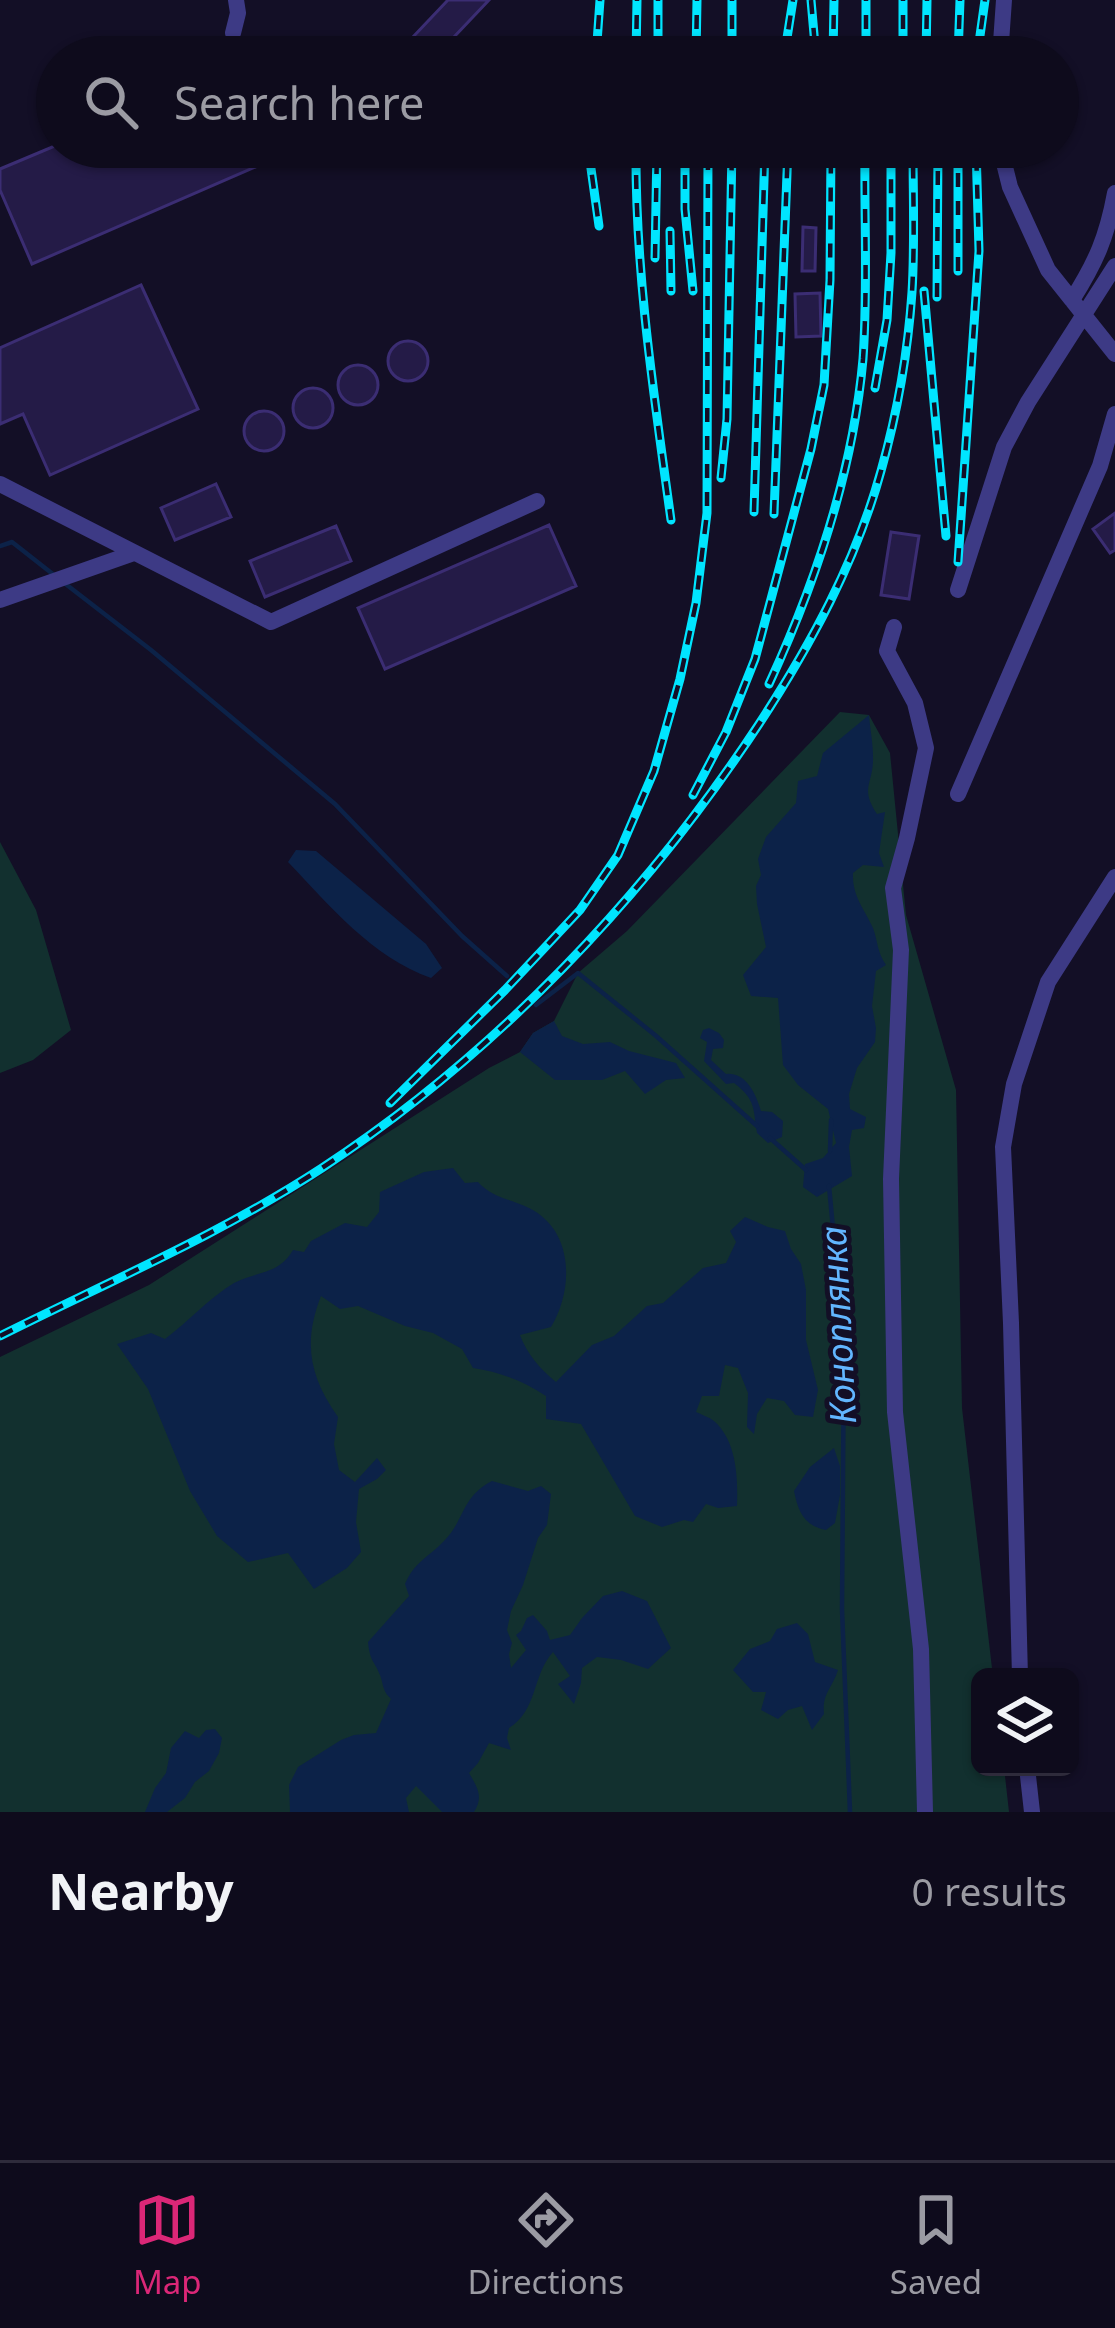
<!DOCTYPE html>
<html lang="en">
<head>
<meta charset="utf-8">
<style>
	:root { --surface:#0e0b1c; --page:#171425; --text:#f1f3f6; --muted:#9b9ba3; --line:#2e2b3b; --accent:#db2777 }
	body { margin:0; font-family:"Noto Sans",sans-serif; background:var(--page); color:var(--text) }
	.controls { position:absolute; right:36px; bottom:36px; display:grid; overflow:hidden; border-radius:18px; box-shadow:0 3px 9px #0004 }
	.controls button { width:108px; height:108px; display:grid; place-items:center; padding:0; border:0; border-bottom:3px solid var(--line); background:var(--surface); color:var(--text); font:60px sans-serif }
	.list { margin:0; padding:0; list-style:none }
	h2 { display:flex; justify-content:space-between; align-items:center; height:156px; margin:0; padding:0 48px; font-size:51px }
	h2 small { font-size:39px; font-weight:400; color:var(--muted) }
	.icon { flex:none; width:66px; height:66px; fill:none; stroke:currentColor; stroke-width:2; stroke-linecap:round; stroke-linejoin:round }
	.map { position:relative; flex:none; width:1115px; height:1812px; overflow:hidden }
	.search { position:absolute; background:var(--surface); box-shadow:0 3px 9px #0004; left:36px; right:36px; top:36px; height:132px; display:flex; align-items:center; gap:30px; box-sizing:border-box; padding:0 42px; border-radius:66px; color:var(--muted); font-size:45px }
	.sheet { height:348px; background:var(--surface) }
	nav { display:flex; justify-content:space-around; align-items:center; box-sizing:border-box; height:168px; border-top:3px solid var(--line); background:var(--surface); font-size:33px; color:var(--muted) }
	nav a { display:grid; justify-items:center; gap:6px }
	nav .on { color:var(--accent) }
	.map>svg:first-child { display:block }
	.green { fill:#12302f }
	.water { fill:#0c2248 }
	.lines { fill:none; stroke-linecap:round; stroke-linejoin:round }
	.stream { stroke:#0c2248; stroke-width:4.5 }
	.building { fill:#241b47; stroke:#3b2d73; stroke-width:3 }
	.minor { stroke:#3d3a85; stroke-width:16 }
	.rail-casing { stroke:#00e5ff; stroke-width:9 }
	.rail { stroke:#130f26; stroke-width:4.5; stroke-dasharray:14; stroke-linecap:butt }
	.labels { text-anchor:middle; stroke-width:10; stroke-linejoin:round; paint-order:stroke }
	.water-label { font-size:36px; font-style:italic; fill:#62b6ff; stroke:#130f26 }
</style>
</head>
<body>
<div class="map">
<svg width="1115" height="1812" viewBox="0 0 1115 1812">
	<rect width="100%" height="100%" fill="#130f26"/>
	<path class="green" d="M840,712L869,715L890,753L906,915L956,1090L962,1408L993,1677H980V1767H1004L1009,1812H0V1357L149,1285L489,1068L520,1052L533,1033L554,1021L578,973L627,931Z
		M0,842L36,910L71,1030L33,1060L0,1073Z"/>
	<path class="water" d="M869,715C870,728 873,743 873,756C874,784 859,787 877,814L885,812L879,853L884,867L863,865L853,873C852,896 864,908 873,928C878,942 877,952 886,965L876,971L872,1006L876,1028L875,1042L857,1068L849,1094L850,1109L866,1117L864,1128L852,1130L849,1147L852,1176L817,1197L803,1187L805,1164L823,1158L836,1143L828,1109L798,1085L783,1065L778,998L751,996L743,975L766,947L757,904L756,886L761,875L758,859L766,837L796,803L798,781L817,776L823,753Z
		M296,850L316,851L426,944L442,968L431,978C372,957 330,906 288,862Z
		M554,1021L562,1036L583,1044L610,1042L629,1051L676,1063L685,1078L666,1080L645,1094L625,1071L602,1080H555L520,1052L533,1033Z
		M709,1028L719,1033L724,1040L723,1048L713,1049L711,1060L726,1074C746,1072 756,1094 761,1111L772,1112L783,1121L782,1137L768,1143L757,1133C753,1108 756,1100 734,1083L726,1084L704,1061L707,1042L700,1038L703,1030Z
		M453,1168L465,1183L478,1182C493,1198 510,1199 529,1208C574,1230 574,1289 551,1327L520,1335C527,1354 540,1369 556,1382L592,1345L614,1336L647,1306L663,1303L703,1268L726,1263L736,1242L730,1231L745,1217L768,1227L785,1231L791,1249L801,1264L806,1290V1340L818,1390L813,1417L795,1415L784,1401L767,1398L757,1414L754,1434L747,1427L748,1393L738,1368L725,1365L719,1396H702L696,1412C702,1415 709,1417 714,1421C737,1441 738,1479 737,1506L718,1508L706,1504L693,1522L684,1520L662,1527L635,1516L581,1424L546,1419V1396C523,1381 500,1372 473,1368L462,1349L433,1333L405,1326L358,1306L340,1309L321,1296C303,1342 309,1376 338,1417L334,1444L339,1470L355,1482L377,1458L386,1470L377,1479L359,1489L356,1522L361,1552L347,1568L314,1589L288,1553L248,1562L217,1536L190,1491L148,1389L117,1344L151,1333L165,1339C188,1322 209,1298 234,1283C256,1271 279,1275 293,1250L304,1252L311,1241L345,1223L367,1227L379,1212L380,1192L424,1172Z
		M834,1448L840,1466V1495L835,1523L826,1530C804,1526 798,1511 794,1491L810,1467Z
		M492,1481L528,1491L541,1486L551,1494L547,1525L538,1538L523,1585L511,1611L507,1630L512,1643L509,1654L511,1668L526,1650L516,1635L521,1631L527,1618L533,1615L547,1631L550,1640L570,1635L582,1618L603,1596L622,1591L647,1601L671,1648L648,1669L621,1660L597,1657L582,1668L581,1683L574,1704L558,1684L570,1676L553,1652C532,1675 538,1710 509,1728L507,1738L511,1750L489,1743L478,1763L469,1773C477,1787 484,1796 474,1812H442L416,1786L406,1798L409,1812H290L289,1785L298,1767L341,1740L354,1735L376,1733L391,1699C382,1690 384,1686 380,1675C374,1660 370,1662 368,1642L409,1596L405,1584C415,1561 429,1557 444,1541C465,1520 461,1497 492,1481Z
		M797,1623L808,1634L815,1662L838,1670C832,1689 822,1693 824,1714L812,1730L802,1706L788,1710L778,1719L761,1710L766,1692H753L733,1670L750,1649L770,1641L777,1629Z
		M215,1729L222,1738L219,1753L209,1771L195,1782L185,1798L167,1812H145L155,1788L166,1773L171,1748L185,1731L199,1738L206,1730Z"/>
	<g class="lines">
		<path class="stream" d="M0,546L12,542L54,575
			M63,582L151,650L335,804L462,936L507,976
			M536,1005L578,973L655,1035L757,1126
			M770,1138L806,1170
			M830,1151L831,1120
			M829,1186L844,1344L842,1609L850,1812"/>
	</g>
	<path class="building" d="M448,0H489L435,57H394Z
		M57,145V147H271L276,158L32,264L0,190V169Z
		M803,227L816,228L815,271H802Z
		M141,285L198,409L50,475L23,414L0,424V348Z
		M820,293L821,336L796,337L795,294Z
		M388 361a20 20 0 1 1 40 0a20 20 0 1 1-40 0Z
		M338 385a20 20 0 1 1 40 0a20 20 0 1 1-40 0Z
		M293 408a20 20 0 1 1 40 0a20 20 0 1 1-40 0Z
		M244 431a20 20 0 1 1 40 0a20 20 0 1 1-40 0Z
		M216,484L231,517L175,540L161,508Z
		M1115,513V550L1110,553L1093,529Z
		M549,525L576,586L385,669L358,608Z
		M336,526L351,561L265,597L250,561Z
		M891,532L919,536L909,599L881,595Z"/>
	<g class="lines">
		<path class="minor" d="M233,33L238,13L236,0
			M1000,57L1004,0
			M1000,147L1010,187L1048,270L1115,354
			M1072,300C1096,262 1107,237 1115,193
			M0,484L271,622L537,501
			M958,590L1004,447L1028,402L1115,266
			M0,600L134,553
			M894,627L887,651L915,703L926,748L907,838L893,888L901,950L891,1179L895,1412L921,1649L925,1812
			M958,794L1100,466L1115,414
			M1020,1677L1011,1323L1003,1147L1014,1084L1048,982L1115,877
			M1027,1767L1032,1812"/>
		<g class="rail-casing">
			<path id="rail" d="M811,0L816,57
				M596,57L600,0
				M636,57L637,0
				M658,57V0
				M696,57L697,0
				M732,57V0
				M784,57L793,0
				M833,57L834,0
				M866,57V0
				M903,57V0
				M926,57L927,0
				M958,57L960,0
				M977,57L985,0
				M588,147L599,226
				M636,147C635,272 654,396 671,520
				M685,147V209L693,291
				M670,231L671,291
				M655,258L657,147
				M958,271V147
				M924,291L946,536
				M937,297L938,147
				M875,388L887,320L891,253V147
				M721,478L727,419L732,147
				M754,512L765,147
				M774,514L788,147
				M958,562L979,251L976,147
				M769,684C816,582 853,472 863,359C868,289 864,217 865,147
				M693,795L726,732L755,659L811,449L824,385L830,280L831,147
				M390,1103L505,990L580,910L618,855L654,771L680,679L696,603L707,513L708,147
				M0,1336C108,1282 221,1234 322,1168C496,1054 645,897 759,724C810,646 856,562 881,471C897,414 908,352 912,292C915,244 913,195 913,147"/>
		</g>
		<use href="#rail" class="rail"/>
	</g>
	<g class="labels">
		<g class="water-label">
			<text transform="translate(838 1325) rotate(-93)" y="13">Коноплянка</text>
		</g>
	</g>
</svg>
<div class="controls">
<button><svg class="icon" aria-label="layers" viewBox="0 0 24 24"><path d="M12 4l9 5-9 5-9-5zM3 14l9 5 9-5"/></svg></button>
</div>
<div class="search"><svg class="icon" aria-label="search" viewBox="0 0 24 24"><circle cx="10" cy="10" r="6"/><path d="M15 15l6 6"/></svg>Search here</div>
</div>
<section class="sheet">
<h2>Nearby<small>0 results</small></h2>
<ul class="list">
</ul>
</section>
<nav>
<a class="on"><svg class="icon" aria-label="map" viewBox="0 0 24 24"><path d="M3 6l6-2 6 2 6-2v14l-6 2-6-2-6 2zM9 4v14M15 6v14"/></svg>Map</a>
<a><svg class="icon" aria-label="directions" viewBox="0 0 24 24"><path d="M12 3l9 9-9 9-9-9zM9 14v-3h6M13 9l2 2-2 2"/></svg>Directions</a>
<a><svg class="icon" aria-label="saved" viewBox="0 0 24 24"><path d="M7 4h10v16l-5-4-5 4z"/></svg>Saved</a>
</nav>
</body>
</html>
